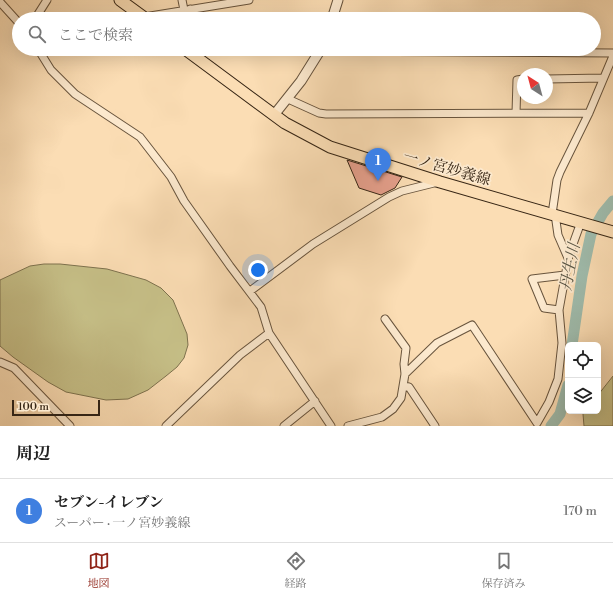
<!DOCTYPE html>
<html lang="ja">
<head>
<meta charset="utf-8">
<style>
	:root { --surface:#fff; --page:#f6f6f6; --text:#222; --muted:#767676; --line:#e0e0e0; --accent:#8f2418 }
	body { margin:0; font-family:"Libre Bodoni","Noto Serif JP",serif; background:var(--page); color:var(--text) }
	.controls { position:absolute; right:12px; bottom:12px; display:grid; overflow:hidden; border-radius:6px; box-shadow:0 4px 16px #0002 }
	.controls button { width:36px; height:36px; display:grid; place-items:center; padding:0; border:0; border-bottom:1px solid var(--line); background:var(--surface); color:var(--text); font:20px sans-serif }
	.compass { position:absolute; left:517px; top:68px; width:36px; height:36px; border-radius:50%; background:var(--surface); box-shadow:0 4px 16px #0002; rotate:324deg }
	.scale { position:absolute; left:12px; bottom:10px; width:88px; box-sizing:border-box; padding-left:4px; border:2px solid #372615; border-top:0; font-size:11px; line-height:14px; white-space:nowrap; color:#372615; -webkit-text-stroke:3px #fce9ce; paint-order:stroke }
	.you { position:absolute; left:258px; top:270px; width:14px; height:14px; margin:-10px; border:3px solid #fff; border-radius:50%; background:#1a73e8; box-shadow:0 0 0 6px #1a73e833 }
	.badge { display:grid; place-items:center; width:26px; height:26px; border-radius:50%; background:var(--accent); color:#fff; font-size:13px; font-weight:700 }
	.pin { position:absolute; translate:-50% -33px; filter:drop-shadow(0 1px 2px #0008) }
	.pin::after { content:''; position:absolute; top:21px; width:14px; height:12px; background:inherit; clip-path:polygon(0 0,100% 0,50% 100%) }
	.list { margin:0; padding:0; list-style:none }
	h2 { display:flex; justify-content:space-between; align-items:center; height:52px; margin:0; padding:0 16px; font-size:17px }
	h2 small { font-size:13px; font-weight:400; color:var(--muted) }
	.list li { display:grid; grid-template-columns:26px 1fr auto; gap:12px; align-items:center; box-sizing:border-box; height:64px; padding:0 16px; border-top:1px solid var(--line) }
	.list b { display:block; font-size:15px; white-space:nowrap }
	.list p { margin:0; font-size:13px; white-space:nowrap; color:var(--muted) }
	.list em { font-size:13px; font-style:normal; color:var(--muted) }
	.icon { flex:none; width:22px; height:22px; fill:none; stroke:currentColor; stroke-width:2; stroke-linecap:round; stroke-linejoin:round }
	.map { position:relative; flex:none; width:613px; height:426px; overflow:hidden }
	.search { position:absolute; background:var(--surface); box-shadow:0 4px 16px #0002; left:12px; right:12px; top:12px; height:44px; display:flex; align-items:center; gap:10px; box-sizing:border-box; padding:0 14px; border-radius:22px; color:var(--muted); font-size:15px }
	.sheet { height:116px; background:var(--surface) }
	nav { display:flex; justify-content:space-around; align-items:center; box-sizing:border-box; height:56px; border-top:1px solid var(--line); background:var(--surface); font-size:11px; color:var(--muted) }
	nav a { display:grid; justify-items:center; gap:2px }
	nav .on { color:var(--accent) }
	.map>svg:first-child { display:block }
	.green { fill:#c6bf87; stroke:#7e724e }
	.lines { fill:none; stroke-linecap:round; stroke-linejoin:round }
	.river { stroke:#9fbcad; stroke-width:11 }
	.building { fill:#e39e8a; stroke:#372615 }
	.minor-casing { stroke:#68543d; stroke-width:9 }
	.tertiary-casing { stroke:#68543d; stroke-width:11 }
	.primary-casing { stroke:#372615; stroke-width:13 }
	.minor { stroke:#fce9ce; stroke-width:7 }
	.tertiary { stroke:#fce9ce; stroke-width:9 }
	.primary { stroke:#fbddb4; stroke-width:11 }
	.labels { text-anchor:middle; stroke-width:3.5; stroke-linejoin:round; paint-order:stroke }
	.street-label { font-size:15px; fill:#372615; stroke:#fce9ce }
	.water-label { font-size:16px; font-style:italic; fill:#565343; stroke:#fce9ce }
</style>
</head>
<body>
<div class="map">
<svg width="613" height="426" viewBox="0 0 613 426">
	<rect width="100%" height="100%" fill="#fbddb4"/>
	<filter id="stains"><feTurbulence type="fractalNoise" baseFrequency=".005" numOctaves="4"/><feColorMatrix values="0 0 0 0 .2 0 0 0 0 .09 0 0 0 0 .02 0 0 0 .5 -.17"/></filter>
	<radialGradient id="worn" r=".72"><stop offset=".6" stop-color="#630" stop-opacity="0"/><stop offset="1" stop-color="#630" stop-opacity=".3"/></radialGradient>
	<path class="green" d="M44,264H60L107,269L146,280L161,288L173,300L187,334L188,345L184,358L177,367L166,376L148,390L128,399L106,400L66,392L48,382L13,357L0,346V280L30,266Z
		M613,376V426H584L583,414L586,411H598V395Z"/>
	<g class="lines">
		<path class="river" d="M572,345L582,276L591,234L603,213L613,201
			M551,426L560,414L568,385"/>
	</g>
	<path class="building" d="M347,160L402,177L395,188L381,195L359,188Z"/>
	<g class="lines">
		<g class="minor-casing">
			<path id="minor" d="M182,0L184,10
				M0,2L19,23
				M190,9L193,19
				M144,17L249,0
				M35,19L47,0
				M38,49L51,70L75,94L140,137L171,177L184,201L230,266L261,307L269,333L331,426
				M321,51L613,53
				M547,79L603,78
				M288,99L319,113L326,114L589,113
				M516,113L517,80L523,79
				M552,214L557,180L560,172L589,113L613,56
				M555,214L558,235L568,258
				M250,291L313,244L389,197L402,191L438,182
				M559,310L544,308L532,279L565,275
				M0,362L14,368L70,426
				M405,374L437,343L472,325L537,423L549,402L558,379L562,343L559,310L569,255L581,222
				M403,386L409,387L435,426
				M166,426L240,355L269,333
				M284,426L315,401
				M348,426L382,417L393,409L401,398L405,374L404,364L406,348L385,319"/>
		</g>
		<g class="tertiary-casing">
			<path id="tertiary" d="M332,19L338,0
				M274,115L301,81L321,49"/>
		</g>
		<g class="primary-casing">
			<path id="primary" d="M120,0L146,19
				M185,49L285,123L330,147L440,182L613,232"/>
		</g>
		<use href="#minor" class="minor"/>
		<use href="#tertiary" class="tertiary"/>
		<use href="#primary" class="primary"/>
	</g>
	<g class="labels">
		<g class="street-label">
			<text transform="translate(447 168) rotate(16)" y="5">一ノ宮妙義線</text>
		</g>
		<g class="water-label">
			<text transform="translate(569 267) rotate(-79)" y="6">丹生川</text>
		</g>
	</g>
	<rect width="100%" height="100%" filter="url(#stains)"/>
	<rect width="100%" height="100%" fill="url(#worn)"/>
</svg>
<div class="controls">
<button><svg class="icon" aria-label="locate" viewBox="0 0 24 24"><circle cx="12" cy="12" r="6"/><path d="M12 2v4M12 18v4M2 12h4M18 12h4"/></svg></button>
<button><svg class="icon" aria-label="layers" viewBox="0 0 24 24"><path d="M12 4l9 5-9 5-9-5zM3 14l9 5 9-5"/></svg></button>
</div>
<svg class="compass" viewBox="-18 -18 36 36"><path d="M0-13l5 13h-10z" fill="#e53935"/><path d="M0 13l5-13h-10z" fill="#767676"/></svg>
<div class="scale">100 m</div>
<div class="you"></div>
<div class="pin badge" style="left:378px;top:181px;background:#3f7fe0">1</div>
<div class="search"><svg class="icon" aria-label="search" viewBox="0 0 24 24"><circle cx="10" cy="10" r="6"/><path d="M15 15l6 6"/></svg>ここで検索</div>
</div>
<section class="sheet">
<h2>周辺<small></small></h2>
<ul class="list">
<li><span class="badge" style="background:#3f7fe0">1</span><div><b>セブン-イレブン</b><p>スーパー · 一ノ宮妙義線</p></div><em>170 m</em></li>
</ul>
</section>
<nav>
<a class="on"><svg class="icon" aria-label="map" viewBox="0 0 24 24"><path d="M3 6l6-2 6 2 6-2v14l-6 2-6-2-6 2zM9 4v14M15 6v14"/></svg>地図</a>
<a><svg class="icon" aria-label="directions" viewBox="0 0 24 24"><path d="M12 3l9 9-9 9-9-9zM9 14v-3h6M13 9l2 2-2 2"/></svg>経路</a>
<a><svg class="icon" aria-label="saved" viewBox="0 0 24 24"><path d="M7 4h10v16l-5-4-5 4z"/></svg>保存済み</a>
</nav>
</body>
</html>
